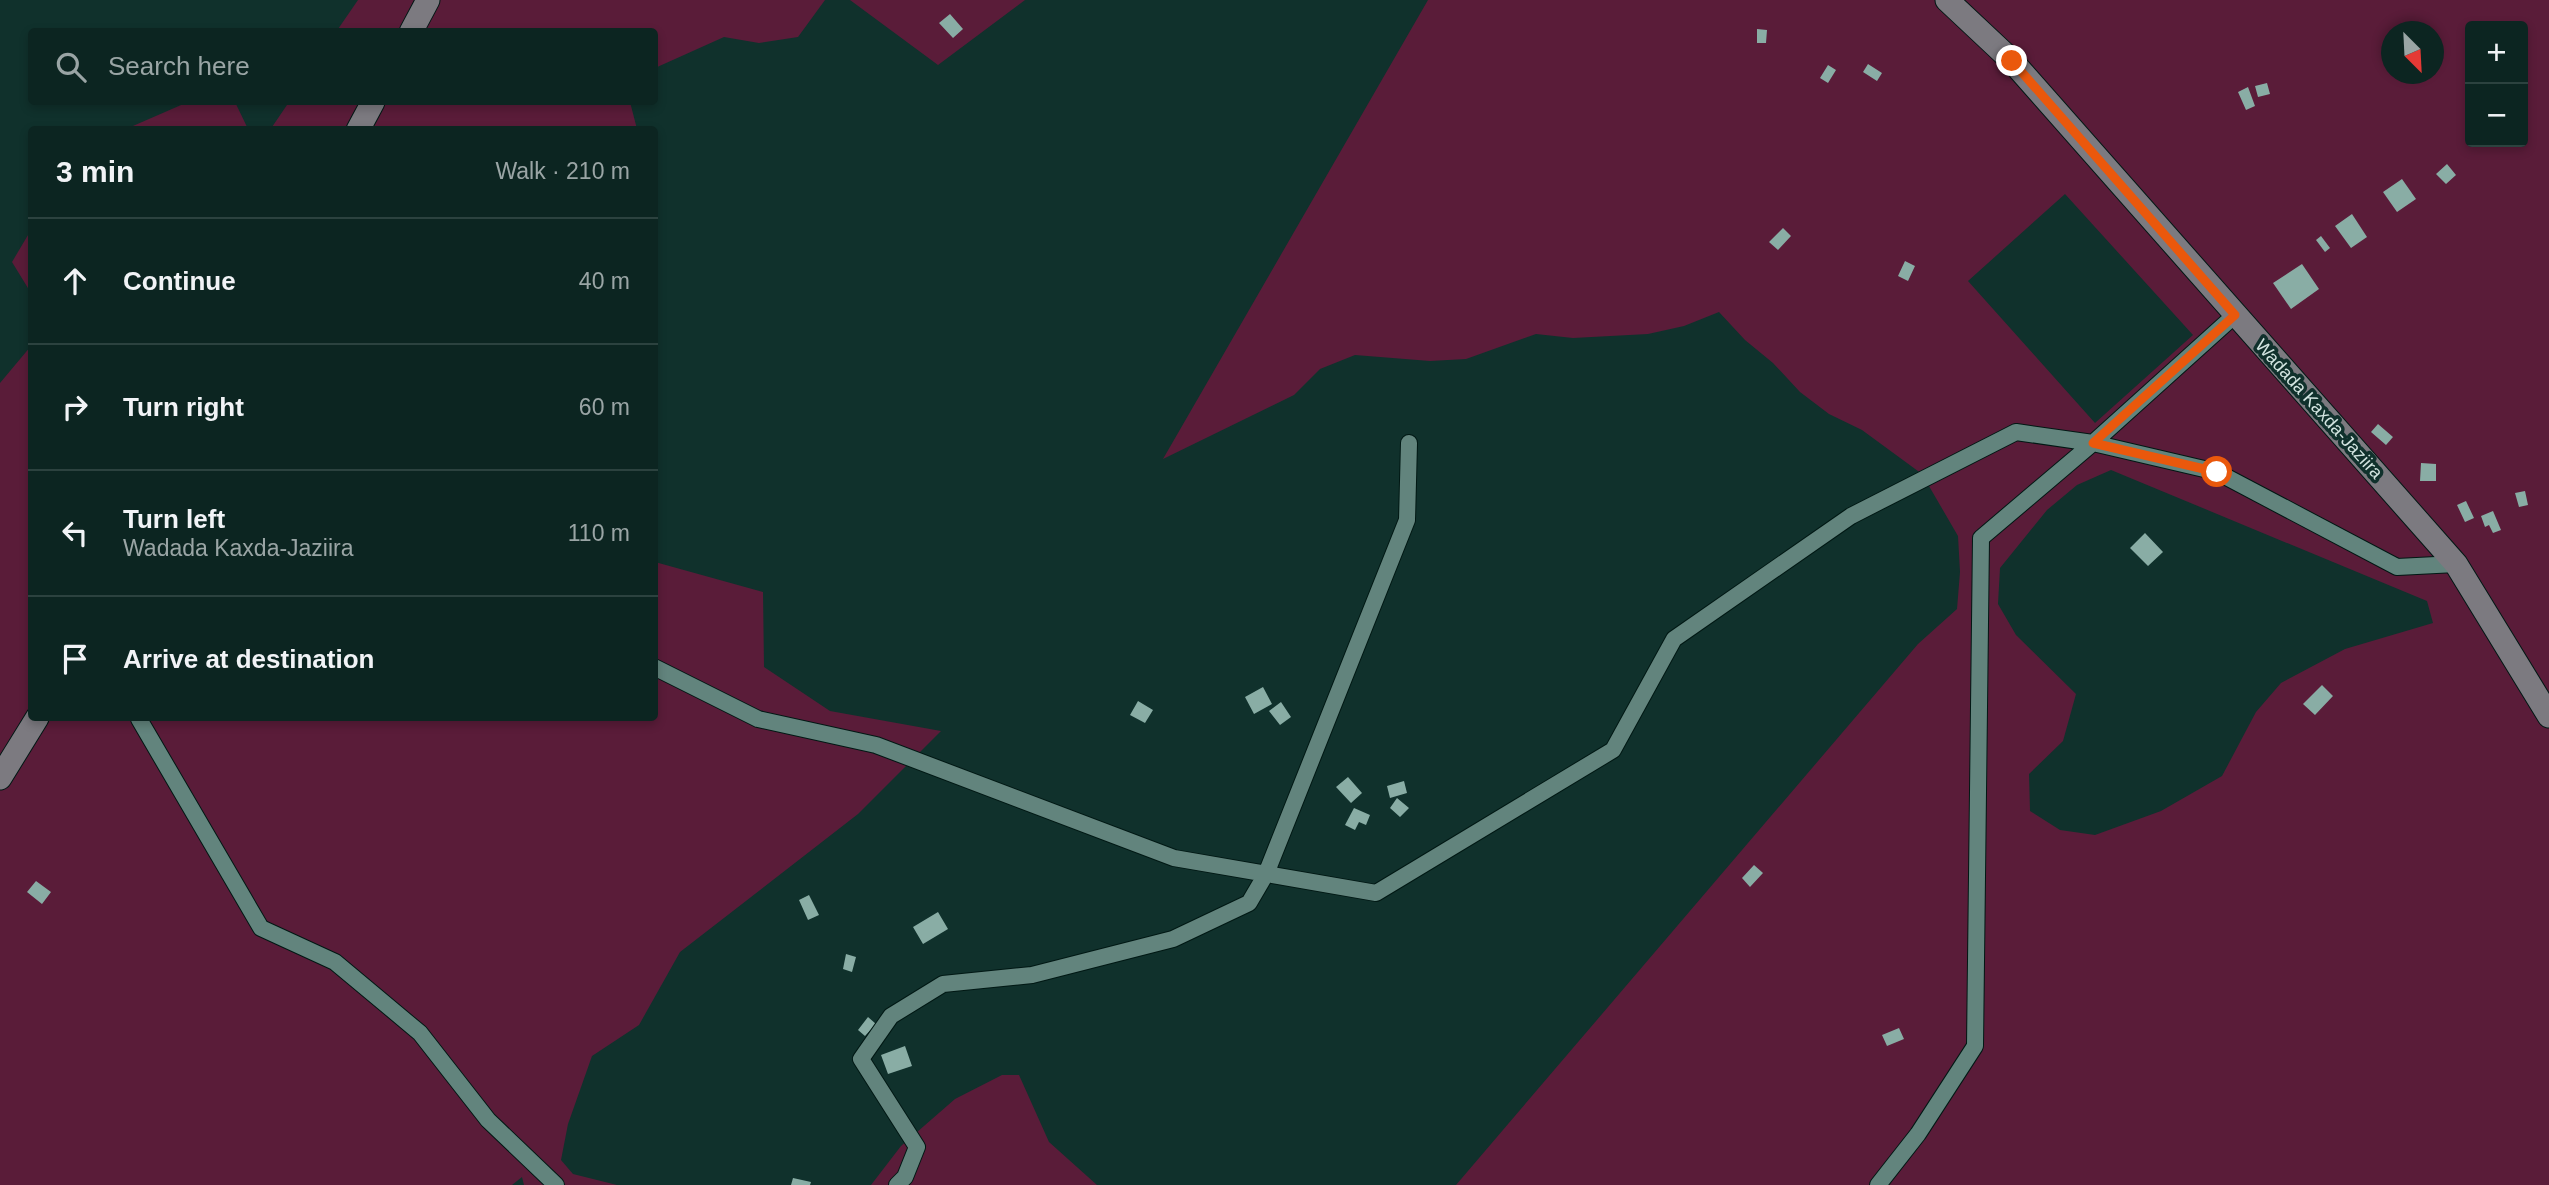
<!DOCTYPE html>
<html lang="en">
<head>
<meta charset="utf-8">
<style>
	:root { --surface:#0c2521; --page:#1a312e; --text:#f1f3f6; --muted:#9aa5a5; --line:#2c423f }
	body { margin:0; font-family:Helvetica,sans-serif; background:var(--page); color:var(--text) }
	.controls { position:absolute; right:21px; top:21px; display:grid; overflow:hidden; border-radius:7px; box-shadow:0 4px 10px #0003 }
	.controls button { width:63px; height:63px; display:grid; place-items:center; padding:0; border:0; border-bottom:2px solid var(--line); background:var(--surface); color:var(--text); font:35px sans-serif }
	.compass { position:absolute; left:2381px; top:21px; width:63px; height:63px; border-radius:50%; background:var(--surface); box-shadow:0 4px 10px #0003; rotate:156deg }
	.stop { position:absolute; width:21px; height:21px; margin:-16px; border:5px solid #ea580c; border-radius:50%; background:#fff }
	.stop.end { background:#ea580c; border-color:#fff; box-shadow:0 2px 7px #0008 }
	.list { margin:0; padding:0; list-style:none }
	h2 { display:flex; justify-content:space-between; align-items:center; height:91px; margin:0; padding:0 28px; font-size:30px }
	h2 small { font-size:23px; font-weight:400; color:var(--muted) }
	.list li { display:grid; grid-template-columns:46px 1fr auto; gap:21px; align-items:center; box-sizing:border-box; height:126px; padding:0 28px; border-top:2px solid var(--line) }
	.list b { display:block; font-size:26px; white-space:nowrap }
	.list p { margin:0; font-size:23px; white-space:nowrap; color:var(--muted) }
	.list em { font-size:23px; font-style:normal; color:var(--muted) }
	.icon { flex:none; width:38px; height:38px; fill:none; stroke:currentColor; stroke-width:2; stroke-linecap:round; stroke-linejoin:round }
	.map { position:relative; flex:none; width:2549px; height:1185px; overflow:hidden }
	.search { position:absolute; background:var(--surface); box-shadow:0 4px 10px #0003; left:28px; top:28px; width:630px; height:77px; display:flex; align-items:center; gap:18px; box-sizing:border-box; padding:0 24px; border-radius:7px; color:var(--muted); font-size:26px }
	.panel { position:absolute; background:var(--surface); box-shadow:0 4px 10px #0003; left:28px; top:126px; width:630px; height:595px; border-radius:7px }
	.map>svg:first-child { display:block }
	.green { fill:#5a1c39; fill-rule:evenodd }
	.building { fill:#89ada5 }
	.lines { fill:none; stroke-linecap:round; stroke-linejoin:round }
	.street-casing { stroke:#011814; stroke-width:18 }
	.secondary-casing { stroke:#011814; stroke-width:25 }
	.street { stroke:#62847d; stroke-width:16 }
	.secondary { stroke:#7c7a80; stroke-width:23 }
	.route { stroke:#ea580c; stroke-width:9 }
	.labels { text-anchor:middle; stroke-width:7; stroke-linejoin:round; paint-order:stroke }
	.street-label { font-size:18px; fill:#d2e4e0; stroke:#10312c }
</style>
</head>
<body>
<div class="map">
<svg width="2549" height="1185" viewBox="0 0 2549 1185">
	<rect width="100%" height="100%" fill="#10312c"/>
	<path class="green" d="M358,0H825L798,37L759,43L724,37L655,68L654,32H336Z
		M850,0H1025L938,65Z
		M1428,0H2549V1185H1456L1918,644L1957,609L1960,572L1958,536L1922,474L1862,430L1829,414L1800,392L1773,363L1745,340L1719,312L1684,326L1648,334L1573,338L1536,334L1466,359L1430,361L1355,355L1320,369L1294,395L1163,459ZM2470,26H2523V142H2470ZM2392,32H2434V74H2392ZM2065,194L2193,335L2095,423L1968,281ZM2111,470L2427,601L2433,623L2345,649L2281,683L2256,712L2222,776L2161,811L2095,835L2060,830L2030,811L2029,774L2063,741L2076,694L2016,635L1998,604L2000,568L2047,510L2077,485Z
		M188,102H235L248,129H126Z
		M289,102H630L637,129L270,130Z
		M31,230V293L12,262Z
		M31,346L32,718H654L655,562L763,592L764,667L830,711L941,731L858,814L680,952L639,1025L592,1056L568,1124L561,1160L573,1174L617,1185H524L522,1177L512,1185H0V383Z
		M1002,1075H1019L1049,1142L1097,1185H871L901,1146L955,1099Z"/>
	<path class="building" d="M950,14L963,29L953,38L939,23Z
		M1757,29L1767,30L1766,43H1757Z
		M1868,64L1882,73L1877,81L1863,72Z
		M1828,65L1836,70L1828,83L1820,78Z
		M2267,83L2270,94L2258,97L2255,86Z
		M2248,87L2255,106L2246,110L2238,92Z
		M2447,164L2456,175L2446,184L2436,174Z
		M2402,179L2416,199L2397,212L2383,192Z
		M2352,214L2367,237L2351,248L2335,226Z
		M1783,228L1791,236L1778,250L1769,242Z
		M2321,236L2330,248L2325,252L2316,240Z
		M1905,261L1915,266L1908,281L1898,276Z
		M2302,264L2319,289L2291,309L2273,283Z
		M2378,424L2393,437L2386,445L2371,432Z
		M2421,463L2436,464V481H2420Z
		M2525,491L2528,505L2519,507L2515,493Z
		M2466,501L2474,518L2465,522L2457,505Z
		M2493,511L2501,530L2493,533L2489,525L2485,527L2481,516Z
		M2145,533L2163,552L2148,566L2130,548Z
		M2322,685L2333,696L2315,715L2303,704Z
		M1263,687L1272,704L1254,714L1245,697Z
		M1138,701L1153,710L1145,723L1130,715Z
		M1281,702L1291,717L1280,725L1269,711Z
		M1348,777L1362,793L1351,803L1336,787Z
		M1404,781L1407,793L1390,798L1387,786Z
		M1397,798L1409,808L1400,817L1390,808Z
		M1354,808L1370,815L1366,825L1359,822L1355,830L1345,825Z
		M1754,865L1763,873L1750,887L1742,878Z
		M36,881L51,892L42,904L27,892Z
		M809,895L819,915L808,920L799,900Z
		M938,912L948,929L923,944L913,927Z
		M846,954L856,957L852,972L843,969Z
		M868,1017L876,1024L865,1036L858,1030Z
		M1899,1028L1904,1039L1887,1046L1882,1035Z
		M905,1046L912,1066L888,1074L881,1055Z
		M793,1178L811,1182L810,1185H791Z"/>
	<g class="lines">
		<g class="street-casing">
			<path id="street" d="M654,667L758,719L876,745L1174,858L1376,893L1613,750L1674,639L1851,516L2016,432L2093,443L2217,472L2397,567L2456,564
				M139,719L261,928L335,962L420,1033L488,1120L556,1185
				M897,1185L905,1177L917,1147L861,1059L891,1016L943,984L1032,975L1173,939L1249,903L1266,874L1407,520L1409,443
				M1878,1185L1918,1134L1975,1046L1981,538L2093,443L2235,315"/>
		</g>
		<g class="secondary-casing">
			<path id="secondary" d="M1947,0L2012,61L2456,564L2549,716
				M411,32L428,0
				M358,130L373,102
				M0,778L37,718"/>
		</g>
		<use href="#street" class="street"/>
		<use href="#secondary" class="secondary"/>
	</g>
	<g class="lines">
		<path class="route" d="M2012,61L2235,315L2093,443L2217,472"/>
	</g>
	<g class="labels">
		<g class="street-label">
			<text transform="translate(2319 409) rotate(48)" y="6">Wadada Kaxda-Jaziira</text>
		</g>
	</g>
</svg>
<div class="controls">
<button>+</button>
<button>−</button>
</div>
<svg class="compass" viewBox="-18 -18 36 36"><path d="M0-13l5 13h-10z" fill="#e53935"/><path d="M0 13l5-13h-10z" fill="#9aa5a5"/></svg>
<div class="stop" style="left:2217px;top:472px"></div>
<div class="stop end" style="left:2012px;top:61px"></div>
<div class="search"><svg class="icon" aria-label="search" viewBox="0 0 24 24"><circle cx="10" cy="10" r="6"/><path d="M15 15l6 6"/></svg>Search here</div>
<section class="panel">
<h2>3 min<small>Walk · 210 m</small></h2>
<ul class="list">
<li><svg class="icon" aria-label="ahead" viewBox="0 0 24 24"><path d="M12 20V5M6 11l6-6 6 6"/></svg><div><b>Continue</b></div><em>40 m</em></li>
<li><svg class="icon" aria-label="right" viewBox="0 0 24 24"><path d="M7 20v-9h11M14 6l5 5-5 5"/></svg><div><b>Turn right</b></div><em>60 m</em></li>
<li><svg class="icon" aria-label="left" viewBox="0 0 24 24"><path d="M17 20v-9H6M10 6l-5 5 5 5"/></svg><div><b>Turn left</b><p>Wadada Kaxda-Jaziira</p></div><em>110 m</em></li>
<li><svg class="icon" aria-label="arrive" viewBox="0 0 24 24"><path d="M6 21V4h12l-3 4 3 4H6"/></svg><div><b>Arrive at destination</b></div></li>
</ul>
</section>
</div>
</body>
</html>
